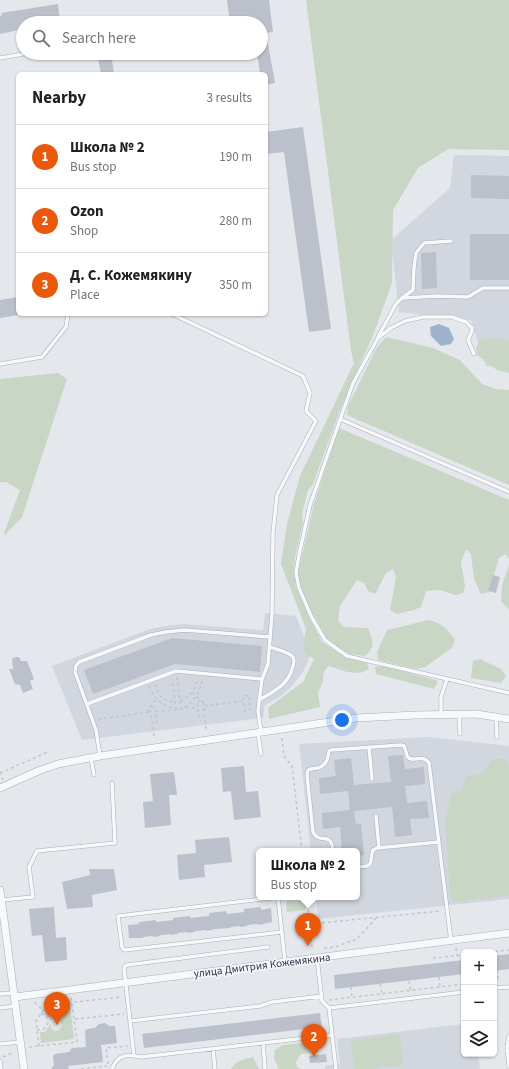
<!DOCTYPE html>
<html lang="en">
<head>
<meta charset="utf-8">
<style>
	:root { --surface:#fff; --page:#f2f2f2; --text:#202124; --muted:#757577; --line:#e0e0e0; --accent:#ea580c }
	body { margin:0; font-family:"Source Sans 3",sans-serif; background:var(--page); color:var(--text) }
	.controls { position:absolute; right:12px; bottom:12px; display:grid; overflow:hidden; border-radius:6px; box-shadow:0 1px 3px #0004 }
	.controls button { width:36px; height:36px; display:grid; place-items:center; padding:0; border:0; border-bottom:1px solid var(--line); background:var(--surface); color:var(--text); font:20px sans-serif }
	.you { position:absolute; left:342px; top:720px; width:14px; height:14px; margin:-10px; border:3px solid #fff; border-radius:50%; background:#1a73e8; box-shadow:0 0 0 6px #1a73e833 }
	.badge { display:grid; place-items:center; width:26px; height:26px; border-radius:50%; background:var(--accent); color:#fff; font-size:13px; font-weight:700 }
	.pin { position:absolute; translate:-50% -33px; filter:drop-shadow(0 1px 2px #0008) }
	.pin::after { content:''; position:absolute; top:21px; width:14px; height:12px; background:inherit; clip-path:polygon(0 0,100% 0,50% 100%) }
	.popup { position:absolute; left:256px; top:848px; width:104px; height:52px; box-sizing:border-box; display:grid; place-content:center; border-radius:6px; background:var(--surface); filter:drop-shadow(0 1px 3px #0005); font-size:13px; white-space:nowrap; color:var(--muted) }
	.popup b { font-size:15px; color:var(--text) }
	.popup::after { content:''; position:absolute; left:50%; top:100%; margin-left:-8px; border:8px solid transparent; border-top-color:var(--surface) }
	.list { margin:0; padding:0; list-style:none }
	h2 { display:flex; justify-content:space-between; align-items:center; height:52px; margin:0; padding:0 16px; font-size:17px }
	h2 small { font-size:13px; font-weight:400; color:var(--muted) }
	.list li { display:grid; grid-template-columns:26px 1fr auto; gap:12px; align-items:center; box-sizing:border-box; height:64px; padding:0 16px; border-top:1px solid var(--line) }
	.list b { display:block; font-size:15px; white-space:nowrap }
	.list p { margin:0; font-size:13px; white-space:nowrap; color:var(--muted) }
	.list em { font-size:13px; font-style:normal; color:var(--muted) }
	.icon { flex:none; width:22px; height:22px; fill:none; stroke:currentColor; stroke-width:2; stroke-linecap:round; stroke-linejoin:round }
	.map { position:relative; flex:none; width:509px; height:1069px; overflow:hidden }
	.search { position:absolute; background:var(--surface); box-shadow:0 1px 3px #0004; left:16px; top:16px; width:252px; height:44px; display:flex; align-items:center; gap:10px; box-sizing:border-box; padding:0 14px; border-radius:22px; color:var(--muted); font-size:15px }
	.panel { position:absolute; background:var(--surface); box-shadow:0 1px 3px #0004; left:16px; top:72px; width:252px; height:244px; border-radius:6px }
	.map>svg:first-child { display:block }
	.built { fill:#d2d6de }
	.green { fill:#c9d6c5 }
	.water { fill:#9fb4cc }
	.building { fill:#bbc0ca }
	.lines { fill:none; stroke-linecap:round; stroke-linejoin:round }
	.service-casing { stroke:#a9aeb7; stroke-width:4.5 }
	.minor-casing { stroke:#a9aeb7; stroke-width:8 }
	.path { stroke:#c2c5cb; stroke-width:1.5; stroke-dasharray:3 3; stroke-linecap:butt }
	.service { stroke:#f7f8fa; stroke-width:3.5 }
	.minor { stroke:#f7f8fa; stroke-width:7 }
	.labels { text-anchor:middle; stroke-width:3; stroke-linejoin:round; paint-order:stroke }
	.street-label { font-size:11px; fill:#2b3445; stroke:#f4f6f9 }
</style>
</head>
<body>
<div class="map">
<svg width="509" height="1069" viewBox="0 0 509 1069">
	<rect width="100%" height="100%" fill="#e4e7ec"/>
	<path class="built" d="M454,155L509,156V368L486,366L471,320L399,312L391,240L450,188Z
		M265,613L296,616L311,654L304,670L293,685L280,697L265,705L263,718L82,740L52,666L150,629L165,626L184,624L263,630Z
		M429,737L509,746V899L318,919L316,897H357V851H311L299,744Z
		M464,1024V1054H478L480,1069H325V1066L340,1064L337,1039Z"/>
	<path class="green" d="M306,0H509V150L448,149L418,168L393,210L392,283L374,333L340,410L313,484L308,490L302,514L303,523L295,557L294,573L296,587L308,615L322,642L347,658L367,663L369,669L360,673L347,672L329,666L324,671L323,681L318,693L320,707L269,719L268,708L303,682L314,659L305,653L304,640L306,629L281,564L287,524L300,476L354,363L351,351Z
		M386,337L433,348L460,360L482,384L496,389L509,390V485L347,415L348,406L376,349Z
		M496,337L509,341V373L497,370L477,355L476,347L480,340Z
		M58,373L67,379L22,517L5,535L4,533L20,490L6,482H0V379Z
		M339,428L509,500V558L505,554L499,558L489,592L481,594L474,579L471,554L466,549L461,562L465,586L463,593L456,595L440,590L426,591L421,607L414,610L397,614L390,610L396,577L393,569L386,573L375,594L368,591L364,583L357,580L340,606L338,621L344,627L368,628C373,641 376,646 365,656L349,654L328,641L302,594L297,577L314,504Z
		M509,565V610L501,601L502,585Z
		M429,620C444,624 446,628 455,640L452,648L425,667L416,669L378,660L377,652L387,630Z
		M480,659L501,669L506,676L501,683L471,678L473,661Z
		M384,666L438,681L434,689L376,674L375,667Z
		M493,759H504L509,765V896L453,902L450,896L445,818L452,794L461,791L467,776L481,774Z
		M305,899L306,910L287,912L286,901Z
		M70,1004L74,1039L41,1043L40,1032H45L51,1023V1028L55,1031L59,1030L62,1026L61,1022L57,1019L53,1020L59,1011L58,1006Z
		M55,1006V1009L49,1018L44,1014L49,1007Z
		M400,1034L403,1065L371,1069H354L351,1040Z
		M306,1043L310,1044L312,1049L310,1053L301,1054L296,1062L297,1067L301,1069H279L274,1058L275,1050L283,1045Z
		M253,1057L259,1069H231C235,1061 244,1059 253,1057Z"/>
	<path class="water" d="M439,324L449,328L454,339L451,344L441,346L431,336L430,327Z"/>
	<path class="building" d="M227,0H269L273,32L266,33L275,83L266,85V74H260L257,53H261V23H230Z
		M58,4L60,22L52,23H23V29L0,34V16L2,15L1,13Z
		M97,53H111L114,74H101Z
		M303,127L331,329L309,332L284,152L266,154V132Z
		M471,175L509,176V199L471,198Z
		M470,234H509V280H470Z
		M436,252L437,288L422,289L421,253Z
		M18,297V315L0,318V300Z
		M493,575L500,577L496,593L488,591Z
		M172,638L262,646L260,672L175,664L93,694L84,670Z
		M15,657H19L21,661H27L34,679L30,681L33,689L23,693L20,685L15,684L9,669H13L12,659Z
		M403,755L405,769L424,767L425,784L405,786L407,803L427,801L429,818L410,819L412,835L395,837L392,807L354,811L356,824L361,823L364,855L357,856V851H342L340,827L323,829L322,813L350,810L348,791L320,794L319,778L336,776L334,760L351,758L354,785L391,782L388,756Z
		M244,766L246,792L258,791L261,817L234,820L231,791L223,792L221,768Z
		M174,772L177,795H169L171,825L145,828L143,802L153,801L150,774Z
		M229,837L232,862L204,865L205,877L179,880L177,855L196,853L195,840Z
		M89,869H114L117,890L92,895L93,907L67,909L62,882L90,875Z
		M54,907L56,938L66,937L67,960L45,962L42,935L32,936L29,909Z
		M261,907V910L271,908L272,922L259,925L257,924L248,925L247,926L241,927L239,926L231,927L230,928L214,929L212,930L206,931L205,930L196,931L194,932L189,933L186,932L178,933L177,934L171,935L170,934L161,935L160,936L154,937L152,936L144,937L142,938H129L128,925L139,924V922L156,920V922L173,920V918L190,916V918L209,916V913L226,911L227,914L244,912V909Z
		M509,954V969L494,971V956Z
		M464,960V974L335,989L334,975Z
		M320,1013L322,1027L144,1048L142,1034Z
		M105,1023L109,1026H115L117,1043L101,1045L103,1062L68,1066L69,1069H51L54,1065L53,1056L55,1054L69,1052L72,1048L86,1047L85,1031L87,1029L95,1028L99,1024Z
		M326,1054L327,1062L310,1063L309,1056Z"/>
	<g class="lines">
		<g class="service-casing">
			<path id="service" d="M0,58L23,54
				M403,298L437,296L468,297L483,288H509
				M172,314L303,376L310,393L306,411L316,421L277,495L273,533L272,614L268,664L262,679L258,711L261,732
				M378,337L396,304L402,298L413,290L414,267L416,253L424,243L451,241
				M474,354L468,340L472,331V328L466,322L452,317H423L405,321L391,328L378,338L353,383L310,505L299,555L296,573L299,588L312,618L325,640L347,656L509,693
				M0,364L42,357L66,327L68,314
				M340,419L509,492
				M259,700C275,691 289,684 293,666C294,662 295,660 293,657C289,652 275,649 270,647
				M87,704L176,671L262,679
				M441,714V697L447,679
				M459,714L460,734
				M496,716L497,737
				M258,733L261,754
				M369,747L372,779
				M100,756L96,730L75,672L76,666L79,662L151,635L166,632L184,630L270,637
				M91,758L94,775
				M376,816L379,848
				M333,851C331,829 320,846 313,832L307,775L308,770C312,768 314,769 318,768C327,765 328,758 329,751L331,750L401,745L404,746C406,750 406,753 407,756C412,764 423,753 429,763L451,941
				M357,867L367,866L370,864C372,859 371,855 373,850L377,848L439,842
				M278,897L285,962
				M279,897L118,916L122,947L123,949L125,950L282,932
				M2,900L33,897L29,867L37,851L115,843L112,783
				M317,958L322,1001L329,1008L336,1069
				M494,988L509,987
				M0,994L14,993
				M0,1008L16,1006
				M329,1008L464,992
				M130,1021L260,1006L272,1002L322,996
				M509,1036L507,1048L509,1066
				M263,1043L265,1069
				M0,1044L21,1042
				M213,1049L215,1069
				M134,1056L124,968L125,966L127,965L268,947
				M0,1061L1,1069
				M112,1069C118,1054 127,1054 141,1057L332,1035"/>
		</g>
		<g class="minor-casing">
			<path id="minor" d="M0,788L38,771L58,764L100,756L356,718L416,715L476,714L509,719
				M0,890L24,1069
				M15,997L509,933"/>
		</g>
		<path class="path" d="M177,677L181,709C193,703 200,694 202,680
			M155,684C159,696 162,701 175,702
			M149,686C155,700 162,706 176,709L172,679
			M192,693L208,706
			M180,701C190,697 196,690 197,679
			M203,702L206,730
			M204,706L244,701
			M147,712L156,699
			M156,712L198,707
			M245,712L243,696L249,695L250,711
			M199,718L197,701H202
			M98,719L151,712
			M154,736L150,707H155L157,723
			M282,738L284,756L292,766L302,851
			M0,772L3,780
			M0,773L48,752
			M307,897L312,947
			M310,924L441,911
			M456,948L457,956
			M325,949V948L335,947L357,939L377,917
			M489,952L509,950
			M433,958L464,955
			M497,970L498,982
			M439,977L440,987
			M409,981L411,991
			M380,984L382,994
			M351,987L352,997
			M329,1000L464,984
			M35,1002L36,1004L43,1010
			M41,1013L50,1020
			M75,1019L124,1014
			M37,1030L44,1029L57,1010V1004
			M316,1043L318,1055
			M39,1046L36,1021L47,1005L122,997
			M29,1047L77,1042L71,997
			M3,1057L14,1052
			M108,1064L106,1048L128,1046
			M81,1069L107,1066"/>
		<use href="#service" class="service"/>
		<use href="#minor" class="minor"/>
	</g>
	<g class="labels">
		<g class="street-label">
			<text transform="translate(262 965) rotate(-7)" y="4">улица Дмитрия Кожемякина</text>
		</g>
	</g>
</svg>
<div class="controls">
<button>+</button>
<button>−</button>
<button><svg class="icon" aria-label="layers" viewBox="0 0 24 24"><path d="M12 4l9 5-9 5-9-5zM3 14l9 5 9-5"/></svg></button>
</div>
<div class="you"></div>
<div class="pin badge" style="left:308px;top:946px">1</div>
<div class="popup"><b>Школа № 2</b>Bus stop</div>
<div class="pin badge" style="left:314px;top:1057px">2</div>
<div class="pin badge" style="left:57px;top:1025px">3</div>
<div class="search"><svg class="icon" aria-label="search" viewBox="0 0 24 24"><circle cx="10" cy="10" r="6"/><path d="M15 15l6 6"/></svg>Search here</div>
<section class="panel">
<h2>Nearby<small>3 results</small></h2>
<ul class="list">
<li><span class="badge">1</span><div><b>Школа № 2</b><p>Bus stop</p></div><em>190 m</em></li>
<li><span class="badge">2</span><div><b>Ozon</b><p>Shop</p></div><em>280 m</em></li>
<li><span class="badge">3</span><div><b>Д. С. Кожемякину</b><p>Place</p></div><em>350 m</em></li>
</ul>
</section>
</div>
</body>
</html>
